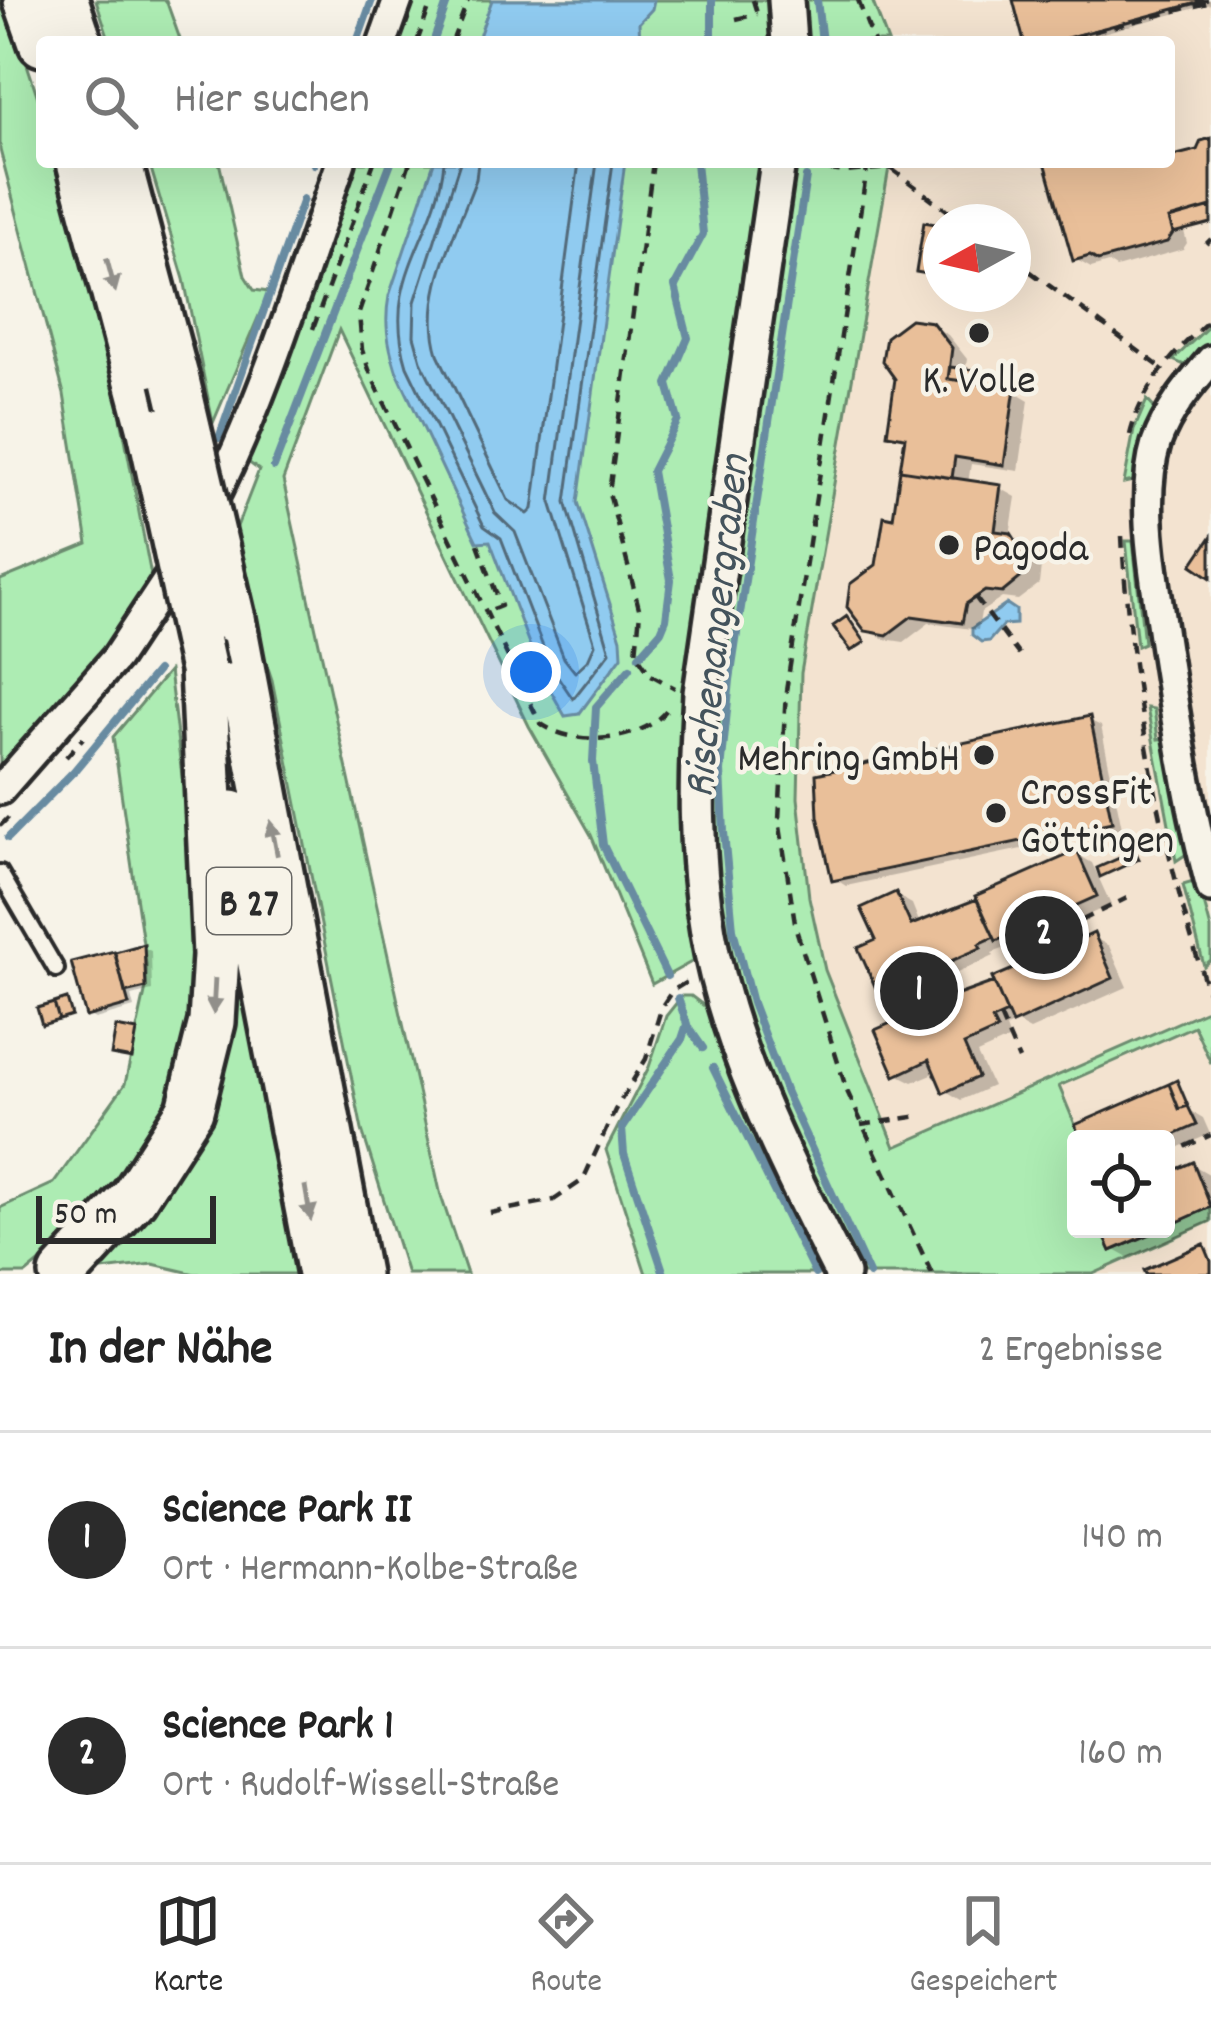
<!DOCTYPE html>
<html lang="de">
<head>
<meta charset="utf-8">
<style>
	:root { --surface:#fff; --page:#f2f2f2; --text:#222; --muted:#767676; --line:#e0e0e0; --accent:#2b2b2b }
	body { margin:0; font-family:Dekko,sans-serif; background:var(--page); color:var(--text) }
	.controls { position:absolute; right:36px; bottom:36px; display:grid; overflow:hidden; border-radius:12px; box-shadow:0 12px 48px #0002 }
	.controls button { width:108px; height:108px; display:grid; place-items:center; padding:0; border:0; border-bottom:3px solid var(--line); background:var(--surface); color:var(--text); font:60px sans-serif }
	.compass { position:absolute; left:923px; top:204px; width:108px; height:108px; border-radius:50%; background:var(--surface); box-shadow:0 12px 48px #0002; rotate:262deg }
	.scale { position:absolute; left:36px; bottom:30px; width:180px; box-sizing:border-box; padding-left:12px; border:6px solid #2b2b2b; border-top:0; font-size:33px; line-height:42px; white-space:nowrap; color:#2b2b2b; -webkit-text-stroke:9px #f7f3e8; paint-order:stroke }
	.you { position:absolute; left:531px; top:672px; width:42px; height:42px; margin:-30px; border:9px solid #fff; border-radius:50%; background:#1a73e8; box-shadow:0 0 0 18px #1a73e833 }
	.badge { display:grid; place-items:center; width:78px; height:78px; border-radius:50%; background:var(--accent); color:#fff; font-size:39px; font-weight:700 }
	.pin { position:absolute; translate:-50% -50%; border:6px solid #fff; box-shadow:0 3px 12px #0006 }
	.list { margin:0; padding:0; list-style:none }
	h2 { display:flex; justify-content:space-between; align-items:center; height:156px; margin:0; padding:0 48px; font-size:51px }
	h2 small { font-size:39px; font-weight:400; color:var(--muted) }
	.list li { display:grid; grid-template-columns:78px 1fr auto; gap:36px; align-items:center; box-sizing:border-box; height:216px; padding:0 48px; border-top:3px solid var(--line) }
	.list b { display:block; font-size:45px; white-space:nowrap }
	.list p { margin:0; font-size:39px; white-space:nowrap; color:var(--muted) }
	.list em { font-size:39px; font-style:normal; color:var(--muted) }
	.icon { flex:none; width:66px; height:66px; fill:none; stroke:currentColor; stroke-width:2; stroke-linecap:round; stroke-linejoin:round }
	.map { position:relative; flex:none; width:1211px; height:1274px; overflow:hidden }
	.search { position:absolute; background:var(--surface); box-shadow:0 12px 48px #0002; left:36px; right:36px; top:36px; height:132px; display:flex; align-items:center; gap:30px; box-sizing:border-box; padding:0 42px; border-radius:12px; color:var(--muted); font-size:45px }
	.sheet { height:588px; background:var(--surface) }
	nav { display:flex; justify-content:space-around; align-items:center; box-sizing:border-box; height:168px; border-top:3px solid var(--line); background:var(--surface); font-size:33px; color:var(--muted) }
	nav a { display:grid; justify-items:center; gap:6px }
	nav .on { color:var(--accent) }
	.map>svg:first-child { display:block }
	.built { fill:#f3e3d0; fill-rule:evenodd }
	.green { fill:#adecb3; stroke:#6c8c6f; stroke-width:3 }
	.water { fill:#90cbf0; stroke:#688ba1; stroke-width:3 }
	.shadow { fill:#0003; fill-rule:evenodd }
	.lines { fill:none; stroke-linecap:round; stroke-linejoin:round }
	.shore { stroke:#536b7a; stroke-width:3 }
	.stream { stroke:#688ba1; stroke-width:8 }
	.building { fill:#e9bf99; stroke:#2b2b2b; stroke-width:3 }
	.service-casing { stroke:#2b2b2b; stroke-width:22 }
	.minor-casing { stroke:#2b2b2b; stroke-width:36 }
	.tertiary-casing { stroke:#2b2b2b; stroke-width:42 }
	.trunk-casing { stroke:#2b2b2b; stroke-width:54 }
	.path { stroke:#2b2b2b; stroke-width:4.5; stroke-dasharray:12 9; stroke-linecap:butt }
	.service { stroke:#f7f3e8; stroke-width:14 }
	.minor { stroke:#f7f3e8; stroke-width:27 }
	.tertiary { stroke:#f7f3e8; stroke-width:33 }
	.trunk { stroke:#f7f3e8; stroke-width:45 }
	.trunk-bridge-casing { stroke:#2b2b2b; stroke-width:54; stroke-linecap:butt }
	.trunk-bridge { stroke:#f7f3e8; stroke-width:45 }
	.oneway { fill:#918f8a }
	.poi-dot { fill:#2b2b2b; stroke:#f7f3e8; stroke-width:4.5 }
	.labels { text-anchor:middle; stroke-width:9; stroke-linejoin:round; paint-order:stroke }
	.shield { fill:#f7f3e8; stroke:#686764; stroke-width:3 }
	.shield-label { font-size:39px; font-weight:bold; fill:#2b2b2b }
	.poi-label { font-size:42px; fill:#2b2b2b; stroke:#f7f3e8; text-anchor:start }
	.water-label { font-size:45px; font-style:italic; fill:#44535c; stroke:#f7f3e8 }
</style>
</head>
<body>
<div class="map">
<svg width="1211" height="1274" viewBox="0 0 1211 1274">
	<rect width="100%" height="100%" fill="#f7f3e8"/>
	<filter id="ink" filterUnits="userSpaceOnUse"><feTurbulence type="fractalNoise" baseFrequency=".00833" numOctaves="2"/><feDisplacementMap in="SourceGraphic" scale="24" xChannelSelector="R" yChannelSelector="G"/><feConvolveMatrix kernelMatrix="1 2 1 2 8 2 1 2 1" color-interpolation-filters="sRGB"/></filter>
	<g filter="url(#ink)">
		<path class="built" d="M872,0H1211V1274H954L910,1188L825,970L802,851L798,798L801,673L890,162H1169V42H888ZM941,222H1013V294H941ZM1076,1139H1166V1229H1076Z"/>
		<path class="green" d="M0,0H6L42,110V162H59L105,333L152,581C107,647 59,712 0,766V580L88,544L64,394L0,150Z
			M96,0H166L181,42H110Z
			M409,0H771L775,42H395Z
			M801,0H872L888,42H804Z
			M149,162H219L245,276L254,290L269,292L213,423L184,279Z
			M353,162H767L682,824L685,887L695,960L652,984L591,835L529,726L339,330L283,480L441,1196L467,1274H407L362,1130L272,680L244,597L233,537L259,470L248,462Z
			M791,162H890L801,673L798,798L809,897L825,970L895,1147L1209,1009L1211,1015V1063L1194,1026L1059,1086L1081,1139H1076V1229H1101L1111,1251L1211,1207V1221L1093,1274H858C830,1216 797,1159 773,1100C717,959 708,834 718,684Z
			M1211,324V345L1189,367L1173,360Z
			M1147,400L1159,413L1142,479L1124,483L1134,430Z
			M1126,541H1133L1144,643L1137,646Z
			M169,671L192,857L200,985L170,1117L90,1221L26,1274H0V1208L54,1183L125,1084L146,988V964L113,737Z
			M1147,708L1154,709L1158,739L1168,738L1191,851L1176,861Z
			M1193,882L1199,884L1211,929V960L1204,966L1183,885Z
			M235,949L266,1080L302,1274H195L153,1264L94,1271Z
			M682,996H691L716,1015L828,1274H646L606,1150L649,1067L666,1016Z"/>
		<path class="water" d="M492,0H654L652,9L639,23L640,42H477Z
			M434,162H625L578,502L621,639L622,656L579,714L565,716L539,670L490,541L477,542L396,370C388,344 384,323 389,296Z
			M1007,604L1016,610V624L1003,625L989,641L981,642L972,635V628Z"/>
		<path class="shadow" d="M1016,0H1211V4L1069,42H1028Z
			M1211,141V224L1184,231L1187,243L1183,249L1116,268L1108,263L1091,268L1075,259L1048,162H1169L1199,152Z
			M926,226L941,229L935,274L922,272Z
			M931,325L948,335L967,359L965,372L975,375L974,385L1014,391L1029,400L1019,471L971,464L968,483L1000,488L1016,497L1010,536L1027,546L1041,567L1039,584L1018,600L1002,598L981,612L978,630L929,623L904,642L884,639L867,629L878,567L895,521L908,442L891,432Z
			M1089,720L1101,726L1122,828L846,886L835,879Z
			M1077,854L1092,863L1111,905L1069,923L1078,944L1093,937L1109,946L1127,987L1030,1030L1017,1023L1006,1028L1010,1039L977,1054L992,1086L961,1100L946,1091L937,1072L913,1082L897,1074L913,1017L904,996L896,1000L881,991L880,942L896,895L912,904L920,924L964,908ZM1028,940L1038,961L998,983L953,999L944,979L994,956L992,953Z
			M144,948L151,951L152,991L131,996L134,1008L95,1019L88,1015L75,964Z
			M1177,1084L1186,1108L1203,1118L1210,1134L1166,1153V1139H1085Z
			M1166,1159L1173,1174L1193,1165L1209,1174L1211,1222L1129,1258L1113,1249L1104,1229H1166Z"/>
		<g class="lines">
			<path class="shore" d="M444,162C436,240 380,277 407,366L484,526L501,538L550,665L573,699L610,652L566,502L613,162
				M460,162L415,302L414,336L421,361L495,513L515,532L564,658L575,672L588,660L595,644L551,502L597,162
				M478,162L476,179C456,234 420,296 438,354L508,500L528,514L533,509L579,162"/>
			<path class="stream" d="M817,0L822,42
				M435,37L448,0
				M357,42L372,0
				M712,42V0
				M314,164L315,162
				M806,177L730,680L721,771L724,832L733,929L752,1003L786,1093L869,1274
				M219,438L303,199
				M274,467L391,162
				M639,656L661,631L666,619L671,580L652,471L678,420L668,384L688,338L675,286L703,234L696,162
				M630,668L596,707L593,761L603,845L667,976
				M8,838L74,771L157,671
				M687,1025L703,1048
				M713,1068L815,1274
				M664,1274L624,1154L622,1128L682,1039L687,1024L678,998"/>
		</g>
		<path class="building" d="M1013,0H1208L1052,42H1024Z
			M1211,138V207L1169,219L1173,233L1167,242L1098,261L1090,256L1073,261L1045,162H1169V157L1197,150L1201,141Z
			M1211,207V223L1173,233L1169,219Z
			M924,222L941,225L933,275L916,272Z
			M910,319L932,322L952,348L948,379L1015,388L1004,465L955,457L952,478L900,470L905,437L887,434L895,379L882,361L886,337Z
			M950,367L974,370L972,382L948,379Z
			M900,470L1001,485L995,531L1011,533L1026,556L1024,575L1002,593L985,591L966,604L962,623L912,616L887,635L865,631L847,607L850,584L876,565L884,516L893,518Z
			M1211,537V578L1192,565Z
			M847,616L865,642L851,651L833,626Z
			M1090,716L1112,822L832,881L818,816L816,774Z
			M1077,851L1097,896L1055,915L1068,945L1094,933L1113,978L1012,1024L992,978L1034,960L1021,930L996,941L975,896Z
			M1135,851L1139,859L1100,877L1097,868Z
			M896,892L911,925L977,899L994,937L979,944L981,948L930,970L944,1000L994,982L1007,1013L992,1020L997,1030L964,1045L978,1077L943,1093L929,1060L895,1076L875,1030L909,1015L895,985L878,993L858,948L876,940L861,908Z
			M144,944L146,988L125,993L115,952Z
			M114,951L129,1005L86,1017L71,962Z
			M67,999L72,1016L59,1020L54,1003Z
			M54,1003L59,1020L42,1025L37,1008Z
			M116,1027L137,1031L132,1059L111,1055Z
			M1177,1080L1188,1106L1179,1109L1169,1084Z
			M1169,1084L1179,1109L1188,1106L1197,1125L1165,1139H1081L1075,1125Z
			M1193,1162L1211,1207L1166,1227V1174Z
			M1101,1229H1162L1111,1251Z
			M1204,1244L1211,1261V1274H1146L1144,1270Z"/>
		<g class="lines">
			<g class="service-casing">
				<path id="service" d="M0,873L56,969"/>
			</g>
			<g class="minor-casing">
				<path id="minor" d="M383,42L398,0
					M1211,360C1189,386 1167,412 1156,444C1139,500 1155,579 1163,636C1176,721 1189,806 1211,888
					M206,513C264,402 300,280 341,162
					M0,790L116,658L182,558"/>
			</g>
			<g class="tertiary-casing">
				<path id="tertiary" d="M786,0L789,42
					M778,162L701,693C696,774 694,853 708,932C729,1054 787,1164 842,1274"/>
			</g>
			<g class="trunk-casing">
				<path id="trunk" d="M27,0L42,43
					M65,0L79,42
					M80,162L151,430
					M118,162L176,380
					M232,619L356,1274
					M232,814L321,1274
					M63,1274L134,1197L190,1110L212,1022L216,955L203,670"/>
			</g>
			<path class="path" d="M753,0L757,13
				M858,0L874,42
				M736,19L757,14
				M417,42L432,0
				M452,42L468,0
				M1052,42L1211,2
				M410,162L359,313L362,350L371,375L540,723C574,748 646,744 670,705
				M653,162L609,493L640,612L636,653L651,675L675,688
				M868,162L786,691L779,820L796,929L847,1091L932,1274
				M807,167L845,172L890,168L963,222
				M1206,244L1211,239
				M1013,259L1163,369
				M313,329L374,162
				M1130,435C1141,388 1176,349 1211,319
				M1122,536C1129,680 1164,864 1211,1000
				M478,544L501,606L488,611
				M975,597L1019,655
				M66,757L83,738
				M0,826L13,813
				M1062,930L1127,898
				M1000,1016L1019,1060
				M861,1125L919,1116
				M1166,1155L1211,1135
				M490,1213L554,1200L583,1180L615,1110L646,1059L662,1006L672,991L690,980"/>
			<use href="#service" class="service"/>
			<use href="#minor" class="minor"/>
			<use href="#tertiary" class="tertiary"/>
			<use href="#trunk" class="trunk"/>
			<g class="trunk-bridge-casing">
				<path id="trunk-bridge" d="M176,380L232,619
					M151,430L203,670"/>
			</g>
			<use href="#trunk-bridge" class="trunk-bridge"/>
		</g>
		<defs><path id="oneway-solid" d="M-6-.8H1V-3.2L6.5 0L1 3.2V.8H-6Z" transform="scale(3)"/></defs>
		<g class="oneway">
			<use href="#oneway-solid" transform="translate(111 275) rotate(75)"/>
			<use href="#oneway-solid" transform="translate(274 838) rotate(-101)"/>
			<use href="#oneway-solid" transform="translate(214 996) rotate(93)"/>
			<use href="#oneway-solid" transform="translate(308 1203) rotate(80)"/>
		</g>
	</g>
	<g class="poi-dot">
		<circle cx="979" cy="333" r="12"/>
		<circle cx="949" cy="545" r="12"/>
		<circle cx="984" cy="755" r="12"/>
		<circle cx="996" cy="813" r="12"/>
	</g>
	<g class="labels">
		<rect class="shield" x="207" y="868" width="84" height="66" rx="9"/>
		<g class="shield-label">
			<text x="249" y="915">B 27</text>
		</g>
		<g class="poi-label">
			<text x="979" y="392" text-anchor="middle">K. Volle</text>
			<text x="973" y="560">Pagoda</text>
			<text x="960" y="770" text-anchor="end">Mehring GmbH</text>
			<text x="1020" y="804">CrossFit<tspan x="1020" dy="48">Göttingen</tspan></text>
		</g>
		<g class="water-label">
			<text transform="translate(713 626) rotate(-84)" y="16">Rischenangergraben</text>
		</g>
	</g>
</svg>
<div class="controls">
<button><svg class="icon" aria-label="locate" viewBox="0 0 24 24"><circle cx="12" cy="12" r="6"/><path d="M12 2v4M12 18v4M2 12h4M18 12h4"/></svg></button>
</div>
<svg class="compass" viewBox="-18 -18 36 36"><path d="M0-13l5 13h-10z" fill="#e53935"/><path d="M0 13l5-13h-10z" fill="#767676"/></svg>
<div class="scale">50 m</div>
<div class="you"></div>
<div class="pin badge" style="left:919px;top:991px">1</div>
<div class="pin badge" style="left:1044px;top:935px">2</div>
<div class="search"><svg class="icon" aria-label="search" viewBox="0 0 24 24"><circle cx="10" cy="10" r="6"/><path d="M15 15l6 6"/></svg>Hier suchen</div>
</div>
<section class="sheet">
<h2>In der Nähe<small>2 Ergebnisse</small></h2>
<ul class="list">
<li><span class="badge">1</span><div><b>Science Park II</b><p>Ort · Hermann-Kolbe-Straße</p></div><em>140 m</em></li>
<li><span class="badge">2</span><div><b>Science Park 1</b><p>Ort · Rudolf-Wissell-Straße</p></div><em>160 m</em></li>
</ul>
</section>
<nav>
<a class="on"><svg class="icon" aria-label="map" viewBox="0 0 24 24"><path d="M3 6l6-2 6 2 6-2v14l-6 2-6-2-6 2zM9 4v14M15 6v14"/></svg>Karte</a>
<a><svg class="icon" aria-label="directions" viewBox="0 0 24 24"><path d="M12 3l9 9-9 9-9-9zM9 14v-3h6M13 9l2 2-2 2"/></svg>Route</a>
<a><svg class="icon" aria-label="saved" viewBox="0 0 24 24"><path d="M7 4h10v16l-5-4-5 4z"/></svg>Gespeichert</a>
</nav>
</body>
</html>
